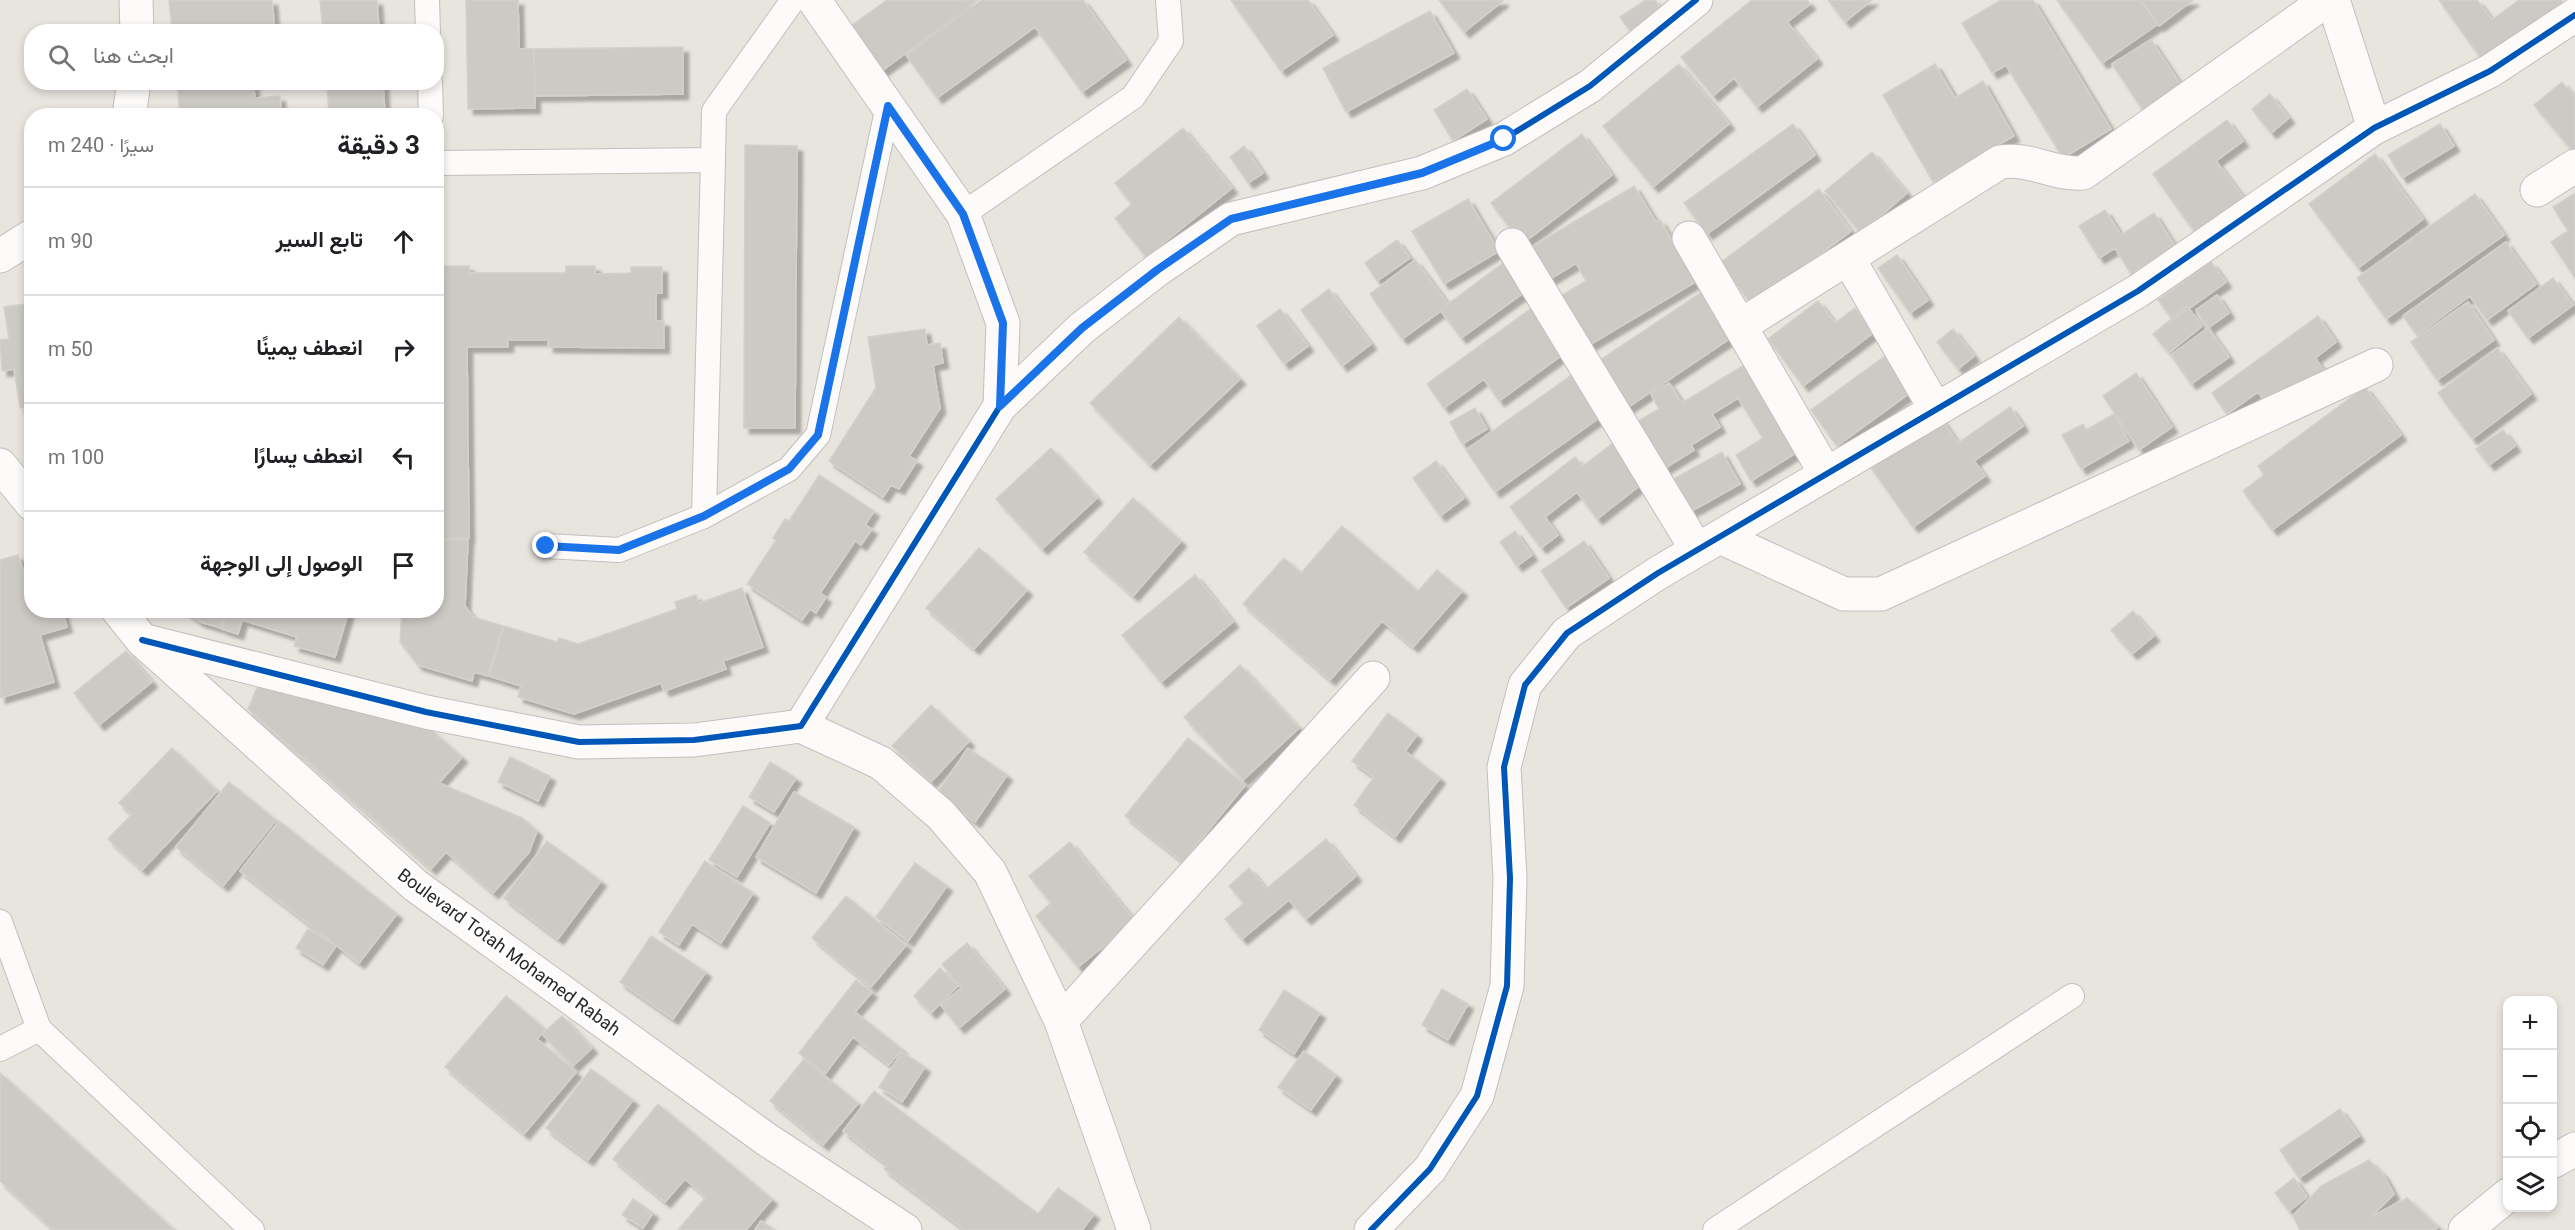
<!DOCTYPE html>
<html lang="ar">
<head>
<meta charset="utf-8">
<style>
	:root { --surface:#fff; --page:#f2f2f2; --text:#202124; --muted:#757577; --line:#e0e0e0 }
	body { margin:0; font-family:Roboto,Vazirmatn,sans-serif; background:var(--page); color:var(--text); direction:rtl }
	.controls { position:absolute; right:18px; bottom:18px; display:grid; overflow:hidden; border-radius:12px; box-shadow:0 3px 9px #0003 }
	.controls button { width:54px; height:54px; display:grid; place-items:center; padding:0; border:0; border-bottom:2px solid var(--line); background:var(--surface); color:var(--text); font:30px sans-serif }
	.stop { position:absolute; width:18px; height:18px; margin:-14px; border:4px solid #1a73e8; border-radius:50%; background:#fff }
	.stop.end { background:#1a73e8; border-color:#fff; box-shadow:0 2px 6px #0008 }
	.list { margin:0; padding:0; list-style:none }
	h2 { display:flex; justify-content:space-between; align-items:center; height:78px; margin:0; padding:0 24px; font-size:26px }
	h2 small { font-size:20px; font-weight:400; color:var(--muted) }
	.list li { display:grid; grid-template-columns:39px 1fr auto; gap:18px; align-items:center; box-sizing:border-box; height:108px; padding:0 24px; border-top:2px solid var(--line) }
	.list b { display:block; font-size:22px; white-space:nowrap }
	.list em { font-size:20px; font-style:normal; color:var(--muted) }
	.icon { flex:none; width:33px; height:33px; fill:none; stroke:currentColor; stroke-width:2; stroke-linecap:round; stroke-linejoin:round }
	.map { position:relative; flex:none; width:2575px; height:1230px; overflow:hidden; direction:ltr }
	.search { position:absolute; background:var(--surface); box-shadow:0 3px 9px #0003; left:24px; top:24px; width:420px; height:66px; display:flex; align-items:center; gap:15px; box-sizing:border-box; padding:0 21px; border-radius:24px; color:var(--muted); font-size:22px }
	.panel { position:absolute; background:var(--surface); box-shadow:0 3px 9px #0003; left:24px; top:108px; width:420px; height:510px; border-radius:24px; direction:rtl }
	.map>svg:first-child { display:block }
	.building { fill:#cdcac5; stroke:#d3d0ca; stroke-width:1.5; filter:url(#shadow) }
	.lines { fill:none; stroke-linecap:round; stroke-linejoin:round }
	.service-casing { stroke:#c1c0c0; stroke-width:26 }
	.minor-casing { stroke:#c1c0c0; stroke-width:35 }
	.service { stroke:#fcfbfa; stroke-width:24 }
	.minor { stroke:#fcfbfa; stroke-width:33 }
	.cycleway-casing { stroke:#fff; stroke-width:10 }
	.cycleway { stroke:#0057b8; stroke-width:6 }
	.route { stroke:#1a73e8; stroke-width:8 }
	.labels { text-anchor:middle; stroke-width:6; stroke-linejoin:round; paint-order:stroke }
	.street-label { font-size:18px; fill:#292929; stroke:#fff }
</style>
</head>
<body>
<div class="map">
<svg width="2575" height="1230" viewBox="0 0 2575 1230">
	<defs>
		<filter id="shadow"><feDropShadow dx="5.5" dy="5.5" stdDeviation="1.5" flood-color="#0004"/></filter>
	</defs>
	<rect width="100%" height="100%" fill="#e8e4de"/>
	<path class="building" d="M169,0H272L275,32L172,30Z
		M320,0H377L379,30L389,32H323Z
		M466,0H518L519,49L683,47V94L534,96L535,108L468,109Z
		M466,0H518L519,49H534L535,108L468,109Z
		M887,0H978L876,75L844,31Z
		M982,0H1083L1126,60L1082,92L1035,27L937,98L906,55Z
		M1231,0H1308L1333,35L1281,71Z
		M1439,0H1502L1503,1L1464,32Z
		M1646,0H1655L1661,9L1630,31L1620,17Z
		M1752,0H1807L1810,4L1787,22L1817,59L1757,107L1734,78L1713,96L1681,57Z
		M1828,0H1872L1845,22Z
		M2001,0H2033L2111,129L2063,158L2006,65L1992,73L1962,23Z
		M2057,0H2141L2158,24L2102,63Z
		M2140,0H2193L2159,26Z
		M2439,0H2477L2492,20L2519,0H2561L2563,3L2483,61Z
		M1430,11L1454,53L1346,112L1323,68Z
		M2151,40L2183,88L2144,112L2112,64Z
		M1679,64L1729,124L1653,187L1603,126Z
		M1935,64L1955,98L1983,81L2014,136L1933,182L1883,95Z
		M177,82H253L255,98L280,96L281,116H180Z
		M327,82H383L385,116H329Z
		M2562,82L2575,98V154L2534,105Z
		M1467,89L1487,119L1453,141L1434,110Z
		M2270,94L2289,118L2271,133L2252,109Z
		M2227,120L2243,141L2216,161L2249,205L2201,241L2153,174Z
		M1793,124L1815,155L1707,234L1684,203Z
		M2440,124L2454,146L2402,178L2388,155Z
		M1183,128L1232,188L1146,257L1115,218L1132,204L1115,183Z
		M1582,134L1612,175L1522,244L1491,203Z
		M745,145L797,146L795,428H744Z
		M1244,146L1263,173L1248,183L1230,157Z
		M1872,152L1907,193L1861,233L1825,191Z
		M2375,154L2423,219L2358,268L2309,204Z
		M1634,186L1656,222L1660,220L1697,281L1586,347L1557,298L1586,281L1576,263L1547,281L1528,249Z
		M1819,189L1851,231L1752,305L1720,263Z
		M2575,193V272L2572,274L2551,242L2568,231L2553,207Z
		M2475,194L2504,235L2386,319L2357,278Z
		M1468,199L1499,251L1444,284L1412,231Z
		M2105,210L2121,235L2154,213L2175,246L2131,274L2115,248L2099,258L2079,226Z
		M1397,240L1410,258L1377,281L1365,263Z
		M2506,242L2536,284L2487,320L2470,296L2417,335L2403,316Z
		M1897,255L1928,300L1910,313L1878,268Z
		M1415,260L1448,304L1507,260L1529,289L1461,338L1441,311L1402,339L1370,294Z
		M2211,262L2226,282L2173,320L2158,300Z
		M444,266H469V273H566V266H595V274L631,273V267H662V293H656V321H664V348L548,347V340H508V347H467L469,538L436,539V272L444,273Z
		M2553,278L2573,305L2528,338L2508,311Z
		M1329,289L1371,344L1342,366L1301,310Z
		M1705,290L1735,335L1627,408L1597,362Z
		M2217,295L2229,313L2208,328L2196,310Z
		M1818,301L1835,323L1855,308L1873,333L1803,386L1768,339Z
		M2468,302L2494,340L2437,380L2411,342Z
		M32,303V406L20,408L14,369L2,371L0,340L9,339L4,307Z
		M2187,306L2202,326L2169,353L2153,334Z
		M1533,307L1566,352L1499,401L1484,379L1444,408L1427,384Z
		M1280,309L1308,346L1284,364L1257,326Z
		M2318,316L2336,342L2315,358L2325,372L2272,411L2258,392L2227,414L2212,393Z
		M1179,317L1240,379L1150,465L1090,403Z
		M2208,328L2229,357L2191,384L2171,355Z
		M925,329L927,345L940,343L943,363L933,365L940,408L909,456L917,461L899,489L891,485L883,497L829,461L876,388L868,337Z
		M1953,329L1974,356L1958,369L1937,342Z
		M2497,348L2531,394L2472,439L2438,393Z
		M1885,356L1911,392L1837,446L1811,410Z
		M1749,362L1802,449L1751,481L1736,455L1763,438L1738,398L1712,414L1720,427L1691,445L1694,450L1662,470L1633,424L1659,409L1651,394L1669,383L1682,403Z
		M2136,373L2172,427L2139,450L2103,396Z
		M1573,374L1603,415L1495,492L1466,450Z
		M2365,387L2401,435L2272,530L2243,491L2264,475L2258,466Z
		M2010,407L2023,426L1974,461L1985,476L1913,527L1869,465L1939,416L1958,443Z
		M1475,408L1487,429L1462,444L1450,422Z
		M2114,414L2129,441L2081,469L2062,435L2083,424L2086,430Z
		M2503,430L2515,446L2489,465L2476,449Z
		M1613,443L1643,483L1597,519L1577,492L1545,517L1558,535L1541,548L1510,507L1575,457L1583,466Z
		M1051,448L1097,498L1042,549L996,499Z
		M1722,452L1740,484L1688,513L1670,481Z
		M1436,461L1464,498L1440,516L1413,478Z
		M819,475L874,511L865,525L872,529L861,545L855,541L820,593L826,597L816,613L810,609L802,620L747,584L776,540L773,538L785,519L789,521Z
		M1133,498L1181,541L1133,596L1084,552Z
		M1342,526L1418,591L1437,570L1462,591L1413,647L1382,621L1330,680L1243,604L1284,558L1301,573Z
		M1515,531L1532,555L1517,566L1500,542Z
		M468,539L465,606L473,617L503,626L488,676L474,672L472,681L418,665L400,642L402,610H436V540Z
		M1584,541L1609,578L1566,608L1541,571Z
		M979,548L1027,590L974,649L926,608Z
		M18,555L32,596V610H62L67,627L40,635L54,682L0,698V560Z
		M1195,575L1233,622L1161,682L1122,635Z
		M742,588L763,647L723,661L726,669L664,691L661,683L574,714L518,697L521,686L489,676L504,626L557,642L559,638L578,644L677,609L675,602L696,595L699,603Z
		M183,610H226L221,628L200,622Z
		M227,610H349L335,657L294,646L297,637L242,620L238,634L222,629Z
		M2133,611L2154,636L2132,654L2111,630Z
		M126,651L152,682L99,725L74,693Z
		M1240,665L1299,728L1243,780L1184,717Z
		M266,677L431,730L462,757L439,783L522,818L537,831L529,852L493,893L446,852L431,869L248,709L256,690Z
		M931,705L969,741L931,782L892,746Z
		M1388,713L1417,735L1405,751L1440,778L1395,837L1354,805L1374,777L1352,761Z
		M1188,738L1245,785L1183,862L1125,816Z
		M172,748L217,791L142,870L108,839L132,814L119,803Z
		M968,748L1007,775L975,822L936,795Z
		M510,757L550,776L538,801L498,782Z
		M770,762L796,778L774,812L749,797Z
		M229,782L276,820L223,886L176,847Z
		M794,792L854,827L816,893L756,857Z
		M743,806L770,823L737,877L709,860Z
		M279,821L397,914L359,963L240,871Z
		M1326,839L1356,876L1306,919L1289,900L1242,939L1225,919L1244,903L1229,886L1249,868L1266,889Z
		M547,841L601,881L558,939L504,898Z
		M1070,842L1135,921L1078,967L1036,916L1051,903L1029,876Z
		M705,861L753,893L721,943L692,924L679,945L659,932Z
		M915,863L947,886L908,941L876,917Z
		M846,896L906,945L871,987L812,938Z
		M308,929L336,946L323,965L296,948Z
		M651,936L706,972L673,1019L620,982Z
		M967,943L1005,989L959,1028L941,1005L961,988L942,964Z
		M940,968L958,986L931,1013L914,996Z
		M856,980L872,992L855,1012L902,1049L889,1065L853,1037L825,1074L799,1053Z
		M1442,989L1468,1004L1448,1040L1422,1025Z
		M1284,990L1320,1013L1294,1054L1259,1030Z
		M506,996L545,1029L537,1039L576,1072L524,1134L445,1067Z
		M562,1016L592,1048L573,1066L542,1034Z
		M1304,1051L1336,1075L1311,1110L1278,1087Z
		M902,1052L925,1067L902,1102L879,1087Z
		M804,1059L858,1103L823,1145L770,1101Z
		M591,1069L633,1100L588,1160L546,1128Z
		M0,1073L174,1230H54L0,1181Z
		M874,1091L1038,1214L1058,1188L1094,1214L1082,1230H965L884,1169L888,1165L843,1131Z
		M658,1104L772,1199L746,1230H678L706,1197L685,1179L665,1202L613,1159Z
		M2340,1109L2359,1136L2299,1178L2280,1150Z
		M2369,1160L2383,1174L2394,1194L2371,1217L2407,1198L2438,1227L2434,1230H2300L2293,1216L2321,1186Z
		M2294,1178L2307,1197L2289,1211L2275,1193Z
		M633,1199L653,1213L643,1228L622,1215Z
		M761,1221L775,1230H755Z"/>
	<g class="lines">
		<g class="service-casing">
			<path id="service" d="M427,0L428,32
				M430,82L431,116
				M713,160L714,111L793,0
				M436,163L713,160L704,516L619,550L546,546
				M963,214L1133,97L1171,41L1168,0
				M704,516L789,469L818,435L888,106
				M0,922L39,1029L252,1230
				M0,1049L39,1029
				M1715,1230L2072,996"/>
		</g>
		<g class="minor-casing">
			<path id="minor" d="M136,0L137,32
				M814,0L963,214L1003,323L1000,406
				M2333,0L2374,128
				M129,116L134,82
				M2537,190L2575,166
				M1689,238L1826,474
				M1512,245L1697,550
				M0,256L32,236
				M1848,258L1936,410
				M1740,326L2000,162C2030,157 2053,175 2083,173L2327,0
				M0,465L32,504
				M1720,537L1844,594H1881L2376,365
				M118,610L142,640L416,886L766,1139L905,1230
				M142,640L426,712L579,742L694,740L801,726L1000,406L1082,328L1157,270L1231,219L1422,173L1504,139L1590,86L1696,0
				M801,726L881,763L941,815L990,872L1061,1021L1134,1230
				M1061,1021L1373,678
				M2552,1162L2575,1149
				M1371,1230L1430,1169L1477,1096L1507,986L1510,878L1504,767L1525,685L1567,633L1658,573L2138,291L2374,128L2490,71L2575,15
				M2465,1230L2508,1195"/>
		</g>
		<use href="#service" class="service"/>
		<use href="#minor" class="minor"/>
		<g class="cycleway-casing">
			<path id="cycleway" d="M142,640L426,712L579,742L694,740L801,726L1000,406L1082,328L1157,270L1231,219L1422,173L1504,139L1590,86L1696,0
				M1371,1230L1430,1169L1477,1096L1507,986L1510,878L1504,767L1525,685L1567,633L1658,573L2138,291L2374,128L2490,71L2575,15"/>
		</g>
		<use href="#cycleway" class="cycleway"/>
	</g>
	<g class="lines">
		<path class="route" d="M546,546L619,550L704,516L789,469L818,435L888,106L963,214L1003,323L1000,406L1082,328L1157,270L1231,219L1422,173L1504,139"/>
	</g>
	<g class="labels">
		<g class="street-label">
			<text transform="translate(509 952) rotate(36)" y="6">Boulevard Totah Mohamed Rabah</text>
		</g>
	</g>
</svg>
<div class="controls">
<button>+</button>
<button>−</button>
<button><svg class="icon" aria-label="locate" viewBox="0 0 24 24"><circle cx="12" cy="12" r="6"/><path d="M12 2v4M12 18v4M2 12h4M18 12h4"/></svg></button>
<button><svg class="icon" aria-label="layers" viewBox="0 0 24 24"><path d="M12 4l9 5-9 5-9-5zM3 14l9 5 9-5"/></svg></button>
</div>
<div class="stop" style="left:1504px;top:139px"></div>
<div class="stop end" style="left:546px;top:546px"></div>
<div class="search"><svg class="icon" aria-label="search" viewBox="0 0 24 24"><circle cx="10" cy="10" r="6"/><path d="M15 15l6 6"/></svg>ابحث هنا</div>
<section class="panel">
<h2>3 دقيقة<small>سيرًا · 240 m</small></h2>
<ul class="list">
<li><svg class="icon" aria-label="ahead" viewBox="0 0 24 24"><path d="M12 20V5M6 11l6-6 6 6"/></svg><div><b>تابع السير</b></div><em>90 m</em></li>
<li><svg class="icon" aria-label="right" viewBox="0 0 24 24"><path d="M7 20v-9h11M14 6l5 5-5 5"/></svg><div><b>انعطف يمينًا</b></div><em>50 m</em></li>
<li><svg class="icon" aria-label="left" viewBox="0 0 24 24"><path d="M17 20v-9H6M10 6l-5 5 5 5"/></svg><div><b>انعطف يسارًا</b></div><em>100 m</em></li>
<li><svg class="icon" aria-label="arrive" viewBox="0 0 24 24"><path d="M6 21V4h12l-3 4 3 4H6"/></svg><div><b>الوصول إلى الوجهة</b></div></li>
</ul>
</section>
</div>
</body>
</html>
